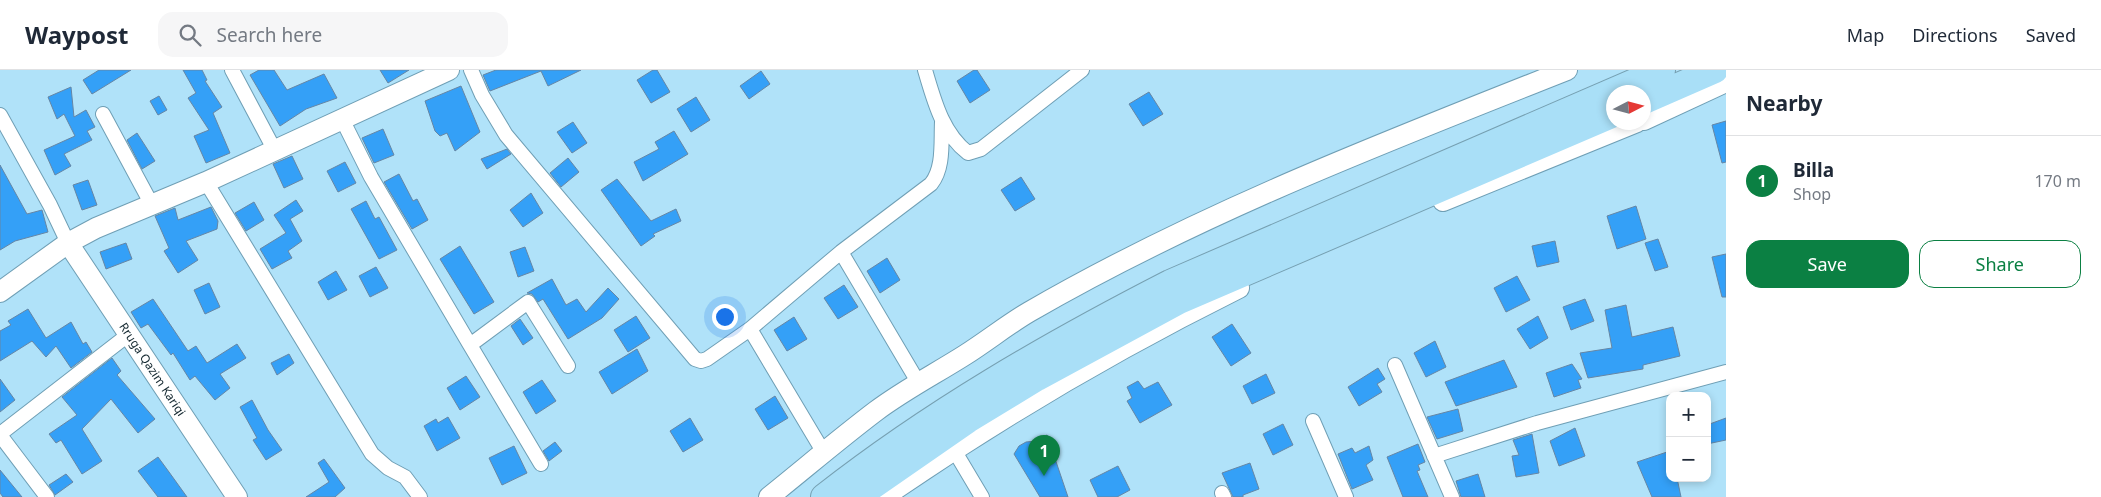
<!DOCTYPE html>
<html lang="en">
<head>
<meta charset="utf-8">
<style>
	:root { --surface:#fff; --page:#f6f6f7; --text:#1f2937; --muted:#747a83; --line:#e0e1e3; --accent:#0b8043 }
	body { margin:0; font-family:"Noto Sans",sans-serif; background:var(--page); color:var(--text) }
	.controls { position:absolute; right:15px; bottom:15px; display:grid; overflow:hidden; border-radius:10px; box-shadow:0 2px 8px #0003 }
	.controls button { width:45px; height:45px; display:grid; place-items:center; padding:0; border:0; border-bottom:1px solid var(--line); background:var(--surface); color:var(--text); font:25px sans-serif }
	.compass { position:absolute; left:1606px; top:15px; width:45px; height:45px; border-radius:50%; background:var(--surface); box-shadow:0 2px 8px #0003; rotate:84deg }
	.you { position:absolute; left:724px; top:246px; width:18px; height:18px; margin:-12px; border:4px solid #fff; border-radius:50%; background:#1a73e8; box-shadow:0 0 0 8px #1a73e833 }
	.badge { display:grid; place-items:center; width:32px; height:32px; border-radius:50%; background:var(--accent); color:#fff; font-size:16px; font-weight:700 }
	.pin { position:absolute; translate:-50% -41px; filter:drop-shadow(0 1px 2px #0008) }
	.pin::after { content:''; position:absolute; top:26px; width:18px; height:15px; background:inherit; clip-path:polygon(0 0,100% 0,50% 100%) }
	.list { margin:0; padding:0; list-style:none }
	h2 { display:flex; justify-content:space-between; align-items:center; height:65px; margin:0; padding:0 20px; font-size:21px }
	h2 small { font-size:16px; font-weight:400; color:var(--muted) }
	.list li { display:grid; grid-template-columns:32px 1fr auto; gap:15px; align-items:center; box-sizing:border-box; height:90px; padding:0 20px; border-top:1px solid var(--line) }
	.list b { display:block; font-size:19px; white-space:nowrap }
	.list p { margin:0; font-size:16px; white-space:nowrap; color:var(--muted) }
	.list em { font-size:16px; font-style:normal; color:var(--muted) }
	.actions { display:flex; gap:10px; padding:15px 20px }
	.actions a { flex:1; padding:11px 0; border:1px solid var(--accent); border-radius:15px; text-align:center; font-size:18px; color:var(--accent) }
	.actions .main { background:var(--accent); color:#fff }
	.icon { flex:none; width:28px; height:28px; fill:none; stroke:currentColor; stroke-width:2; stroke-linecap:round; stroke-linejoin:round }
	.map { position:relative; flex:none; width:1726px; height:427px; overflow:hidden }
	header { display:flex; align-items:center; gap:30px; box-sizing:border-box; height:70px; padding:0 25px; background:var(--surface); border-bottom:1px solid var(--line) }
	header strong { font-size:24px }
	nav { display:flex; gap:28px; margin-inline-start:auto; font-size:18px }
	.search { width:350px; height:45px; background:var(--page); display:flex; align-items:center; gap:12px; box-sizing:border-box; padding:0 18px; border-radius:15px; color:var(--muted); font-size:19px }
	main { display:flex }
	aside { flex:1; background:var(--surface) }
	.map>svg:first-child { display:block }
	.building { fill:#34a0f7; stroke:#6586a5 }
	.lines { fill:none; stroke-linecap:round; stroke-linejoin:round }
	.street-casing { stroke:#6f9fb5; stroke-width:16 }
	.secondary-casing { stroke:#6f9fb5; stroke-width:22 }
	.highway-casing { stroke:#76a0b2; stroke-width:28 }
	.street { stroke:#fff; stroke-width:14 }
	.secondary { stroke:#fff; stroke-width:20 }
	.highway { stroke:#a9dff7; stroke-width:26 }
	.labels { text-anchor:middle; stroke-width:4; stroke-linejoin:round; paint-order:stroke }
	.street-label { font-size:12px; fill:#162a32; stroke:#cfecfa }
</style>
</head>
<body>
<header>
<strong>Waypost</strong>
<div class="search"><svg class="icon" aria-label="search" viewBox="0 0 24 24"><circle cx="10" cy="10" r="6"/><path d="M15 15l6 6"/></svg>Search here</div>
<nav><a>Map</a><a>Directions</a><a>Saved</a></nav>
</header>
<main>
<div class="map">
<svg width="1726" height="427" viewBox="0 0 1726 427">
	<rect width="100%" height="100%" fill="#b0e2f9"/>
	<path class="building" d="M99,0H131L92,24L83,10Z
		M183,0H202L207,10L205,11L222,37L213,43L230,83L206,93L194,66L209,60L188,28L196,23Z
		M259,0H274L287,20L324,4L337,28L306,39L280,56L250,5Z
		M380,0H409L388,13Z
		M496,0H581L548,16L541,1L490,21L483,5Z
		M653,0H657L670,22L651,33L637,10Z
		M974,0H977L990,20L970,33L957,11Z
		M761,1L770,14L749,29L740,16Z
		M461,16L480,62L455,81L447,63L440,66L435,61L425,31Z
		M71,17L74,47L86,40L95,57L87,61L92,70L64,84L71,96L55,105L44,80L75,66L64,44L57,49L48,27Z
		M1149,22L1163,44L1143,56L1129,34Z
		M159,26L167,40L158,45L150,31Z
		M696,27L710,50L691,62L677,39Z
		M1726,51V92L1722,93L1712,55Z
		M573,52L587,73L572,83L557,62Z
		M383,59L394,85L374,93L362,68Z
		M674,61L688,84L643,111L634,92L659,79L655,72Z
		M137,63L155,91L142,99L127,70Z
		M507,79L511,84L487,99L481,89Z
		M292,86L303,109L284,118L273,94Z
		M568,88L579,102L561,117L550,103Z
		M345,92L356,113L338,122L327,101Z
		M0,95L27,144L42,140L48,162L15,171L0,180Z
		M399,104L413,131L417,129L428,150L412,159L384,112Z
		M1021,107L1035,129L1015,141L1001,120Z
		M617,109L651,151L676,139L681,151L653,164L655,166L641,176L601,120Z
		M88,110L97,135L82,140L73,115Z
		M531,123L543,143L523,157L510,140Z
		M296,130L303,141L290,149L302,171L288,181L292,188L272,199L260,179L286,163L274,145Z
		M366,131L375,149L379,147L397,180L379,189L351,139Z
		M254,132L264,150L246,161L235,143Z
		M1636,136L1646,169L1617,179L1607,146Z
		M211,137L218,151L217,159L186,171L198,190L178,203L164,181L169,178L155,146L175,138L178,150Z
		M1658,169L1668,197L1655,201L1645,173Z
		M1555,171L1559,192L1537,197L1532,176Z
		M126,173L132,189L106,199L100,182Z
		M460,176L494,232L474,244L440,189Z
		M525,177L534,201L518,207L510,182Z
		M1726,184V227H1722L1712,187Z
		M887,188L900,210L880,223L867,201Z
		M376,197L388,218L370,227L359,206Z
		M336,201L347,220L328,230L318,212Z
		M1517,206L1530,230L1506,242L1494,218Z
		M552,209L566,235L577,229L586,242L608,218L619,229L602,248L568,269L543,229L538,232L532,224L527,223Z
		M209,213L220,237L205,244L194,220Z
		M844,215L858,237L838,249L824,228Z
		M153,229L188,281L196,276L207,293L237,274L246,288L220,304L230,318L215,330L195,306L190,310L173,283L171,285L148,254L141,258L131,242Z
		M1585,229L1594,251L1571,260L1563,237Z
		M1626,235L1632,267L1673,257L1680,286L1643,295V299L1588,308L1580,283L1612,278L1605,240Z
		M28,239L46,268L71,252L83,274L86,272L92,282L71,298L56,276L46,287L32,271L0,291V261L11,255L8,251Z
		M636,246L650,268L628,282L614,260Z
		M1538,246L1548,268L1530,279L1517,259Z
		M794,247L807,269L787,281L774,260Z
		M520,249L533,268L523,275L511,256Z
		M1232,254L1251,283L1231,296L1212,267Z
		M1435,271L1446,297L1426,307L1414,283Z
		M637,279L648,301L612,324L599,302Z
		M289,284L294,293L277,305L271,293Z
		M112,288L121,301L117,305L155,349L138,363L111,329L82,359L102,391L82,404L61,370L56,373L49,364L77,345L62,327Z
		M1504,290L1517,317L1456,336L1445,312Z
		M1572,294L1582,309L1578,310L1581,318L1554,327L1546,303Z
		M1378,298L1385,309L1377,314L1382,322L1359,336L1348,317Z
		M1266,304L1275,323L1252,334L1243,316Z
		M466,306L480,327L460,340L447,318Z
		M0,309L15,330L0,342Z
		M542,310L556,331L536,344L523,322Z
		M1138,311L1144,319L1158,312L1172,335L1140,353L1127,331L1132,328L1127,317Z
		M775,326L788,348L768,360L755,339Z
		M252,330L268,360L282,380L266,390L253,370L257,368L240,337Z
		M1458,339L1463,361L1437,369L1427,347Z
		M448,347L460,368L437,381L424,356L436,349L438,353Z
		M690,348L703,370L683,382L670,361Z
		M1726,348V370L1707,374V355Z
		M1283,354L1293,375L1273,385L1263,364Z
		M1575,358L1585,386L1559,396L1550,371Z
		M1532,364L1539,403L1516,407L1512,386L1519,385L1513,370Z
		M1047,365L1068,427H1040L1014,384L1019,376L1026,372L1036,371Z
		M555,372L562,381L549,391L543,381Z
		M1418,374L1425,392L1418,395L1420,400L1417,401L1428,427H1403L1387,387Z
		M514,376L527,403L502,415L489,388Z
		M1369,376L1373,390L1366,395L1373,410L1352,419L1338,384L1352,378L1355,383Z
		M1670,381V408H1677L1681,427H1652L1637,392Z
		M158,387L169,402L187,427H158L138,401Z
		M324,389L345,418L335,427H306L329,412L318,393Z
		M1250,393L1259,419L1243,425V427H1233L1222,403Z
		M1118,396L1130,420L1117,427H1098L1090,410Z
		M0,400L22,427H3L0,423Z
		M66,404L73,412L55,425L49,415Z
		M1478,404L1485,427H1461L1456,411Z"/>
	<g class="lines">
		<g class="street-casing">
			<path id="street" d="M232,0L274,79
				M471,0L482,25L506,65L695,289L701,291L707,289L750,259L841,182L931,114C944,98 941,73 942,52
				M925,0C934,30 942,63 968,83L981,79L1082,0
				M103,44L152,135
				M0,45L50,135L68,173
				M342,49L371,107L470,275L528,232L568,296
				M206,112L372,384L388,398L405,407L420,427
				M841,182L918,312
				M750,259L824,383
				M470,275L541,394
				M1395,295L1452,427
				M1313,351L1346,427
				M0,364L128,265
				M0,365L47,427
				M954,380L982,427
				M1434,386L1537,353L1726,302
				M1222,423L1224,427"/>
		</g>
		<g class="secondary-casing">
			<g id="secondary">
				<path d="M1644,50L1726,12"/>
				<path d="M1443,131L1637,52"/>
				<path id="s1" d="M68,173L237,427"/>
				<path d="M0,222L68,173L96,158L206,112L449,0"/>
				<path d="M769,427C804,399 839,369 876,341C904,320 935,304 965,285C987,271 1007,255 1029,242C1200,143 1385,72 1567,0"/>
				<path d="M884,427C997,349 1116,279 1239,218"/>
			</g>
		</g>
		<g class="highway-casing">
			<path id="highway" d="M1644,31L1715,0
				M824,427C931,343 1049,275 1170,213L1662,0
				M857,427L968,350L1037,308L1179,231L1614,44"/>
		</g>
		<use href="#street" class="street"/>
		<use href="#secondary" class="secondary"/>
		<use href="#highway" class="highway"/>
	</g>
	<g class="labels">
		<g class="street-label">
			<text dy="4" stroke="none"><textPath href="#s1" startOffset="152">Rruga Qazim Kariqi</textPath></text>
		</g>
	</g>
</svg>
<div class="controls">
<button>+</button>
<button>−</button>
</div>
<svg class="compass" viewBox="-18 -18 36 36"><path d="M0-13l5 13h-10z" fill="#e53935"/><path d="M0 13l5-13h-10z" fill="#747a83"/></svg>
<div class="you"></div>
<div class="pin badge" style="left:1044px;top:406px">1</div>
</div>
<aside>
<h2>Nearby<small></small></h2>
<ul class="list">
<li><span class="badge">1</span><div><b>Billa</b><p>Shop</p></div><em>170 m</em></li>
</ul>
<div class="actions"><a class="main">Save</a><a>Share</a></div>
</aside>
</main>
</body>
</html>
